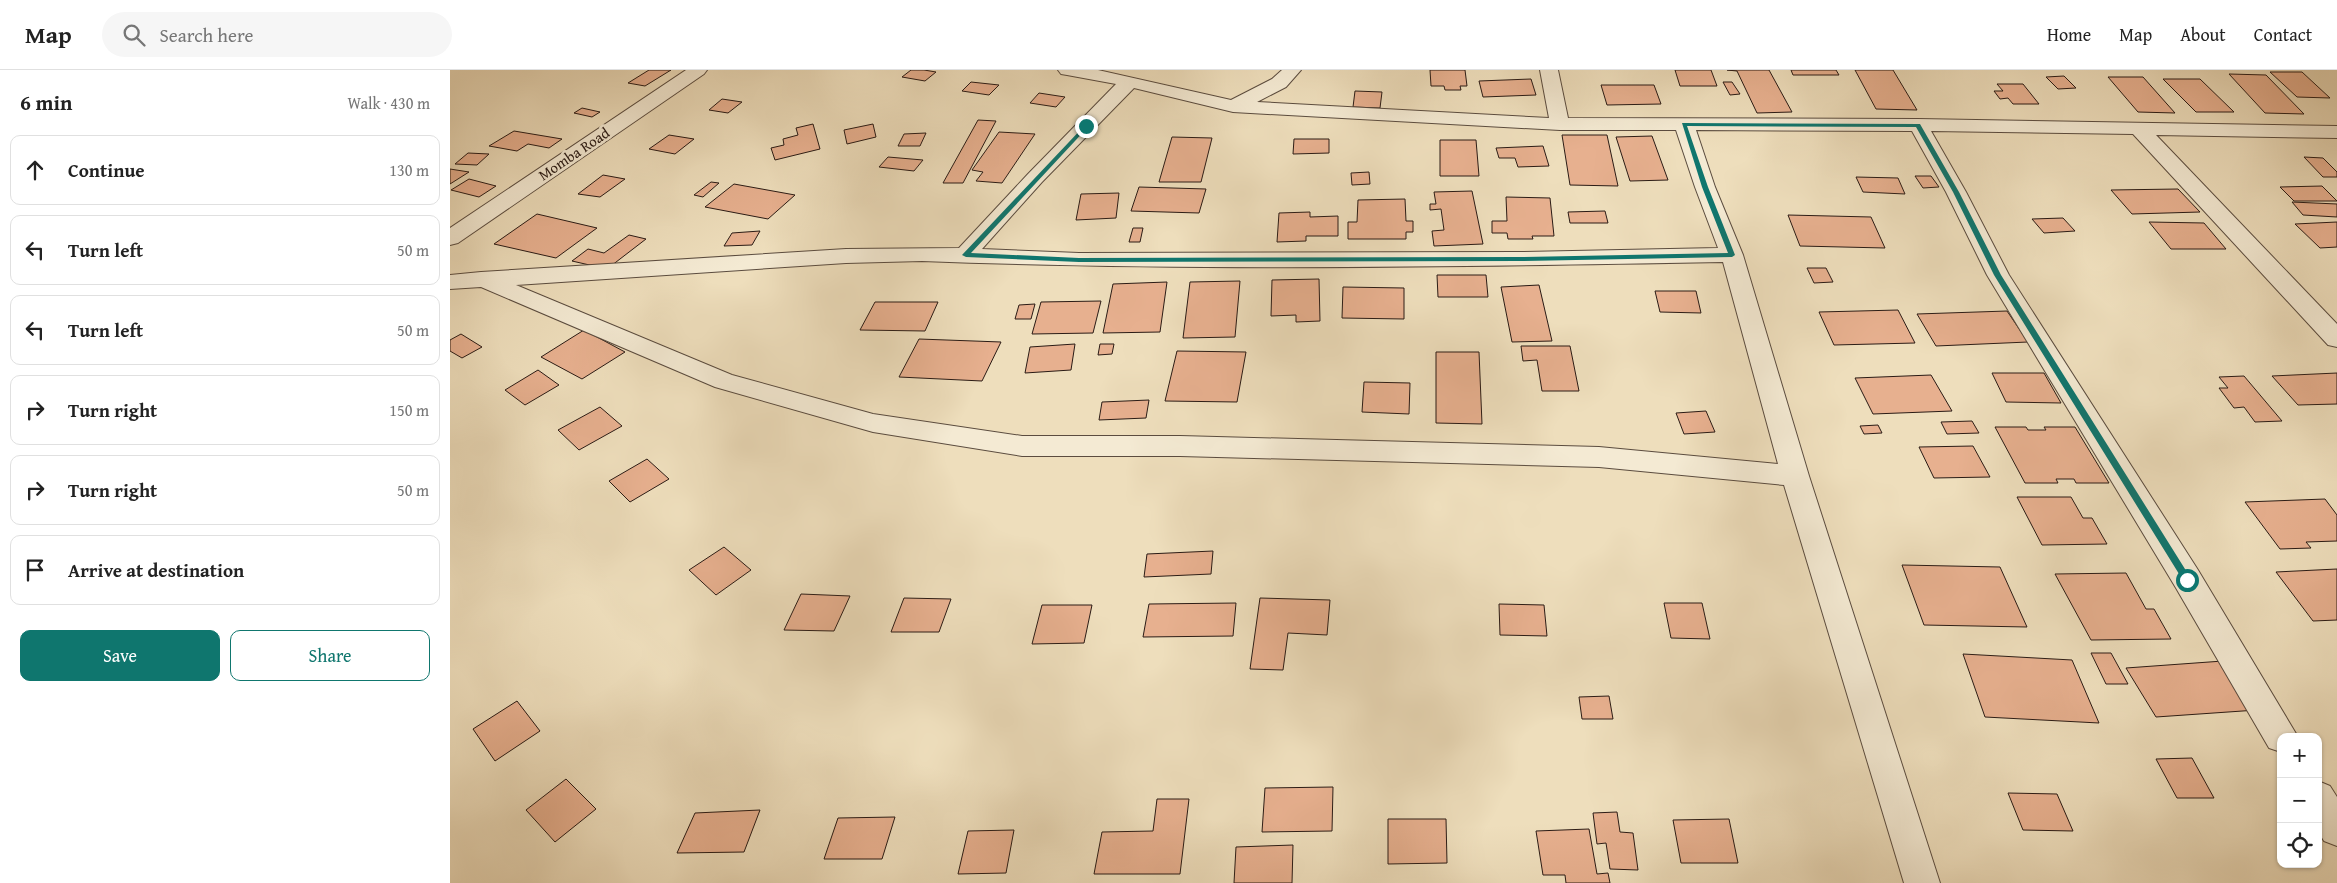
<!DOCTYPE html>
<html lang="en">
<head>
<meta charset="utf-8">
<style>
	:root { --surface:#fff; --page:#f6f6f6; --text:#222; --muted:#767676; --line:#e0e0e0; --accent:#0f766e }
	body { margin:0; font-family:"Gentium Book Plus",serif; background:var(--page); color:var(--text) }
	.controls { position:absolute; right:15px; bottom:15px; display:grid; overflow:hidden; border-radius:10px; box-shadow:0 1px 4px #0004 }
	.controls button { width:45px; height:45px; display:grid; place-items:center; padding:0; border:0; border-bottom:1px solid var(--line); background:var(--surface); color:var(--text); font:25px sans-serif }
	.stop { position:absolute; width:15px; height:15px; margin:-11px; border:4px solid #0f766e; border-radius:50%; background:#fff }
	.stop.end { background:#0f766e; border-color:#fff; box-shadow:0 1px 5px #0008 }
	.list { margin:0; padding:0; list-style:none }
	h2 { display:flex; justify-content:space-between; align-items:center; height:65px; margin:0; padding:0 20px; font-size:21px }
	h2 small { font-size:16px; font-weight:400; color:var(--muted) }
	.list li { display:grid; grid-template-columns:32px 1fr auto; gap:15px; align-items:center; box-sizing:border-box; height:70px; margin:0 10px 10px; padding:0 10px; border:1px solid var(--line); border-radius:10px }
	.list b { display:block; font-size:19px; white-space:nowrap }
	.list em { font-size:16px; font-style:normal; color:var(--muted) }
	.actions { display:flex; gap:10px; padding:15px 20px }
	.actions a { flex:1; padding:11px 0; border:1px solid var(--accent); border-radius:10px; text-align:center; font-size:18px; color:var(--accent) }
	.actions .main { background:var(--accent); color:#fff }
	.icon { flex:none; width:28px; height:28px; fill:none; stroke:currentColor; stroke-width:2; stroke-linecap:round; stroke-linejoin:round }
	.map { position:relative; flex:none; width:1887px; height:813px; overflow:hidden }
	header { display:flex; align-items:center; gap:30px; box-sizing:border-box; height:70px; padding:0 25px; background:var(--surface); border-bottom:1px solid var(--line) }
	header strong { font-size:24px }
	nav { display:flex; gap:28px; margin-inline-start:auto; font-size:18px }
	.search { width:350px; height:45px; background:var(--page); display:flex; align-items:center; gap:12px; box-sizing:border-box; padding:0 18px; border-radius:28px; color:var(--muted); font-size:19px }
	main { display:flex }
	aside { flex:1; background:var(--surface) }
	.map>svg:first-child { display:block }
	.building { fill:#e7b08f; stroke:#2a1b15 }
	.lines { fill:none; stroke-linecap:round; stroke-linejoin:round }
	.minor-casing { stroke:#5b4c3f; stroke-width:2 }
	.minor { fill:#f4ead3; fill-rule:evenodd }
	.route { fill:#0f766e }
	.labels { text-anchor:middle; stroke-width:5; stroke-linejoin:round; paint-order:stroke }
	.far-street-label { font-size:15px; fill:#2a1b15; stroke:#f4ead3 }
</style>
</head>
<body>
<header>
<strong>Map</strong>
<div class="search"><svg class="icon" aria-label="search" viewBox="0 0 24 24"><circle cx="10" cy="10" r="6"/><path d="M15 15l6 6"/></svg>Search here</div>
<nav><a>Home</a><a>Map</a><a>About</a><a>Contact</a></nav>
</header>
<main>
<aside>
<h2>6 min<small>Walk · 430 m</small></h2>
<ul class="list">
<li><svg class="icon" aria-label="ahead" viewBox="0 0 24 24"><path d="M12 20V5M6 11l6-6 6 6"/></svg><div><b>Continue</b></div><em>130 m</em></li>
<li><svg class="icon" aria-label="left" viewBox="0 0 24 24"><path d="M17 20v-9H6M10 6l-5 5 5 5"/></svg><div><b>Turn left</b></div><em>50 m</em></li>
<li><svg class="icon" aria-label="left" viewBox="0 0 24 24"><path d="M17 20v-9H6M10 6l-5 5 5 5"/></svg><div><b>Turn left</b></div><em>50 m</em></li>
<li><svg class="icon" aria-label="right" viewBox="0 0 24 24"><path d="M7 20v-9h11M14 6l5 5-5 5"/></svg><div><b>Turn right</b></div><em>150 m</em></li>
<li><svg class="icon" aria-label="right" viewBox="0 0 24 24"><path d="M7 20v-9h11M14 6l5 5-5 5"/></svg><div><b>Turn right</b></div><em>50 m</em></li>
<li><svg class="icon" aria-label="arrive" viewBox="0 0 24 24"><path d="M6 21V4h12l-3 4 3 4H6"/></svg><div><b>Arrive at destination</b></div></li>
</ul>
<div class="actions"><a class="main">Save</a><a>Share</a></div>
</aside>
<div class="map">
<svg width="1887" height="813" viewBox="0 0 1887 813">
	<rect width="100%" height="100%" fill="#eedebc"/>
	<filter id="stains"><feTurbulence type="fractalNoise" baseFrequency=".004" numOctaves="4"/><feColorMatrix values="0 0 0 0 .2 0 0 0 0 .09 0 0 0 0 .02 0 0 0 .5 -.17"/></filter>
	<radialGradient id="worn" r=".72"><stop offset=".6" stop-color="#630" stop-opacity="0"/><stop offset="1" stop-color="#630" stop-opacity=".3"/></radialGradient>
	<path class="building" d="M199,0H221L195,16L178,13Z
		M461,0H474L486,2L475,11L452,7Z
		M980,0H1015L1017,16H1010L1011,20H995L994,16H981Z
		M1225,0H1261L1267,16H1230Z
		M1277,0H1319L1342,42L1307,43L1287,1Z
		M1341,0H1386L1389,5H1343Z
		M1405,0H1443L1467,40L1426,39Z
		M1820,2H1852L1880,28L1847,27Z
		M1779,4L1816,5L1854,44L1815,43Z
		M1614,6L1626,18L1608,19L1596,7Z
		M1658,7H1693L1725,43L1688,42Z
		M1081,9L1086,25L1033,27L1029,11Z
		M1713,9H1750L1784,42H1746Z
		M521,12L549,15L539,25L512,21Z
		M1273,12H1282L1290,24L1280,25Z
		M1547,14H1573L1589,34H1563L1558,28L1550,29L1544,21H1553Z
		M1151,15H1204L1211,34L1157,35Z
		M905,21L932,22L930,38L903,37Z
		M589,23L615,27L606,37L580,33Z
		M272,29L292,32L278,43L259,40Z
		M132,38L150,42L142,47L124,43Z
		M528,50L546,51L513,113H493Z
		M363,54L370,79L325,90L321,78L334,75L333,69L348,65L346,58Z
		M423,54L426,67L397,74L394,60Z
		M64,61L112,69L99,78L78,74L67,81L39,76Z
		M549,62L585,64L552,113L526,111L533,102L522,100Z
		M476,63L470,76H448L454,64Z
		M219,65L244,69L225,84L199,79Z
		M1112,65H1157L1168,116L1120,115Z
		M1202,66L1218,110L1180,111L1166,67Z
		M722,67L762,68L751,112H709Z
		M844,69H879V83L843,84Z
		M990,70H1026L1029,106H990Z
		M1093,76L1099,96L1068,97L1065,88H1049L1046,78Z
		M18,83L39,84L27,95L5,94Z
		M438,87L473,90L464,101L429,97Z
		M1854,87L1873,88L1887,102V107H1873Z
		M0,99L19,102L0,114Z
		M919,102L920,114L902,115L901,103Z
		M153,105L175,109L150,127L128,124Z
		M1465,106H1481L1489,117L1473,118Z
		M1406,107L1448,108L1455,124L1413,122Z
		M19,109L46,116L29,127L1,120Z
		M261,112L269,113L253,127L244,125Z
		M284,114L345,125L318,149L255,137Z
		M1872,116L1887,131H1844L1830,117Z
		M689,117L756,119L749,143L681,141Z
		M1728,119L1750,142L1682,144L1661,120Z
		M1022,121L1033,174L984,176L982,161L994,160L991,139L980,140V134H986L984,122Z
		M669,123L666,148L626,150L631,124Z
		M1056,127L1100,128L1104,166H1082L1083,169H1058L1057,163H1042V151H1057Z
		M955,129L956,151H963V162H956V169H898V152H907L908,130Z
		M1842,132L1887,134V147L1853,145Z
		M1155,141L1158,153H1120L1118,142Z
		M860,142V147L888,146V166H856V171L827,172L829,143Z
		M87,144L147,158L106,188L44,174Z
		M1338,145L1421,147L1435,178L1350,176Z
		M1613,148L1625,161L1594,163L1582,149Z
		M1699,152L1754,153L1776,179H1721Z
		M1887,152V177L1870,178L1845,154Z
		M683,158H693L690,172H679Z
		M310,161L302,175L274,176L282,163Z
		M179,165L196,169L157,199L122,191L138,179L154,183Z
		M1357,198H1376L1383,212L1364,213Z
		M987,205H1036L1038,227H988Z
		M869,209L870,251L846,252V245L821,246L822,210Z
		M790,211L785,267L733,268L740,212Z
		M717,212L710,262L653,263L663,214Z
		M1089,215L1102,271L1062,272L1051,217Z
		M893,217L954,218V249L892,248Z
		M1205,221H1246L1251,243L1210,242Z
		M651,231L643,263L582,264L591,232Z
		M425,232H488L475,261L410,260Z
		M585,234L581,249H565L569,235Z
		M1448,240L1465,273L1384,275L1369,242Z
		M1557,241L1578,272L1486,276L1467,244Z
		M134,260L175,282L132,309L91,287Z
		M11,264L32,277L12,288L0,281V270Z
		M469,269L551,272L532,311L449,307Z
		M625,274L621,300L575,303L580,277Z
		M650,274H664L662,284L648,285Z
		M1071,276H1120L1129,321H1092L1087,290L1073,291Z
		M727,281L796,282L787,332L715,331Z
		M986,282H1029L1032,354L986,353Z
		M88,300L109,315L75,335L55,320Z
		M1542,303H1594L1611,333L1556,332Z
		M1887,303V334L1848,335L1822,306Z
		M1481,305L1502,341L1423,344L1405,308Z
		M1794,306L1832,351L1805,352L1794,337L1784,338L1769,318H1778L1769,307Z
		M914,312L960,313L959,344L912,342Z
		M699,330L696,348L649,350L652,332Z
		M150,337L172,356L129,380L108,360Z
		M1256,341L1265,362L1234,364L1226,343Z
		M1522,351L1529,363L1497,364L1491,352Z
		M1428,355L1432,363L1414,364L1410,356Z
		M1545,357H1576L1578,360H1596L1594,357H1625L1659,413H1626L1624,409H1606L1608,413H1575Z
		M1523,376L1540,407L1484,408L1469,377Z
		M197,389L219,409L180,432L159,411Z
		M1567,427H1621L1633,448H1642L1657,474L1592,475Z
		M1875,429L1887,445V471L1856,472L1861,478L1830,479L1795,432Z
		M274,477L301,500L266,525L239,500Z
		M763,481L761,504L694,507L697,484Z
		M1452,495L1550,497L1577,557L1474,555Z
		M1887,499V550L1863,551L1826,502Z
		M1676,503L1696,539H1704L1721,569L1641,570L1605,504Z
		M351,524L400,526L384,561L334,560Z
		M454,528L501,529L489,562H441Z
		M810,528L880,530L877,565L838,563L833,600L800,599Z
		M786,533L783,566L693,567L699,534Z
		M1214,533H1252L1260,569L1221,568Z
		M1049,534L1094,535L1097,566L1050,565Z
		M592,535H642L634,573L582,574Z
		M1641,583H1661L1678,614H1656Z
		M1513,584L1622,590L1649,653L1535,647Z
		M1773,591L1807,640L1706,647L1676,598Z
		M1159,626L1163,649H1132L1129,627Z
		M67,631L90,661L45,691L23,659Z
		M1742,688L1764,728H1727L1706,689Z
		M116,709L146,739L105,772L76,740Z
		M883,717L882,761L812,762L815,718Z
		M1558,723L1607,724L1623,761L1573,760Z
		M707,729H739L730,804H644L652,762L703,761Z
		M310,740L294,782L227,783L245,743Z
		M1167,742L1170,762L1183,763L1188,800L1160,799L1156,773L1147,774L1143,743Z
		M445,747L432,789H374L388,748Z
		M938,749H996L997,793L938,794Z
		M1279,749L1288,793H1231L1223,750Z
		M1139,759L1147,804L1158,803L1160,813H1116L1115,805H1093L1086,761Z
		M564,760L556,803L508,804L518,761Z
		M843,775L842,813H784L786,777Z"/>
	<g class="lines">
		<g class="minor-casing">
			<path id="minor" d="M236,0H257L254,4L8,173L0,175V158Z
				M608,0H648L781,30L822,9L832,0H851L836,17L807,32L1099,48L1090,0H1108L1118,48L1468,49L1887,56V68L1706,65L1887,254V277L1878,275L1683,64L1481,61L1516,122L1559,205L1748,500L1848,667H1831V682L1819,678L1726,518L1537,205L1496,122L1462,61L1246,60L1265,117L1293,185L1359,406L1490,813H1454L1334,415L1149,397L730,386H572L423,362L265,317L31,217L0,219V205L31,202L396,179L509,178L578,104L666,14L617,5L611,4ZM684,18L783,42L1110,60H1226L1245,117L1268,178L1072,182L629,183L532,179L592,112ZM472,191C739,201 1006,197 1273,192L1328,394L1149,377L730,366H572L423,344L282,305L66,215L396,193Z
				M1868,711L1880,716L1887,727V776L1874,771L1868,761Z"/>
		</g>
		<use href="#minor" class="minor"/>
	</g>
	<path class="route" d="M1232,53L1470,54L1509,122L1551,205L1740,507V512H1734L1544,205L1503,122L1466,57L1237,56L1258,117L1285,185L1282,187L1072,191L629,192L516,187L512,185L636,54L638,57L521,183L629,188L1072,187L1278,183L1252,117Z"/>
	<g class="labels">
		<g class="far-street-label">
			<text transform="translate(124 84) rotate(-34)" y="5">Momba Road</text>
		</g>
	</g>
	<rect width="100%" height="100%" filter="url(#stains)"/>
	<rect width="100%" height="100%" fill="url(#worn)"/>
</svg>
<div class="controls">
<button>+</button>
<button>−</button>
<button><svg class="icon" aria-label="locate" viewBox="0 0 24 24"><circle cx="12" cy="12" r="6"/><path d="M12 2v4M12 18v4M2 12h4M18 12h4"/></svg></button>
</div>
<div class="stop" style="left:1737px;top:510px"></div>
<div class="stop end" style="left:636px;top:56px"></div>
</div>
</main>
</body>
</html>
